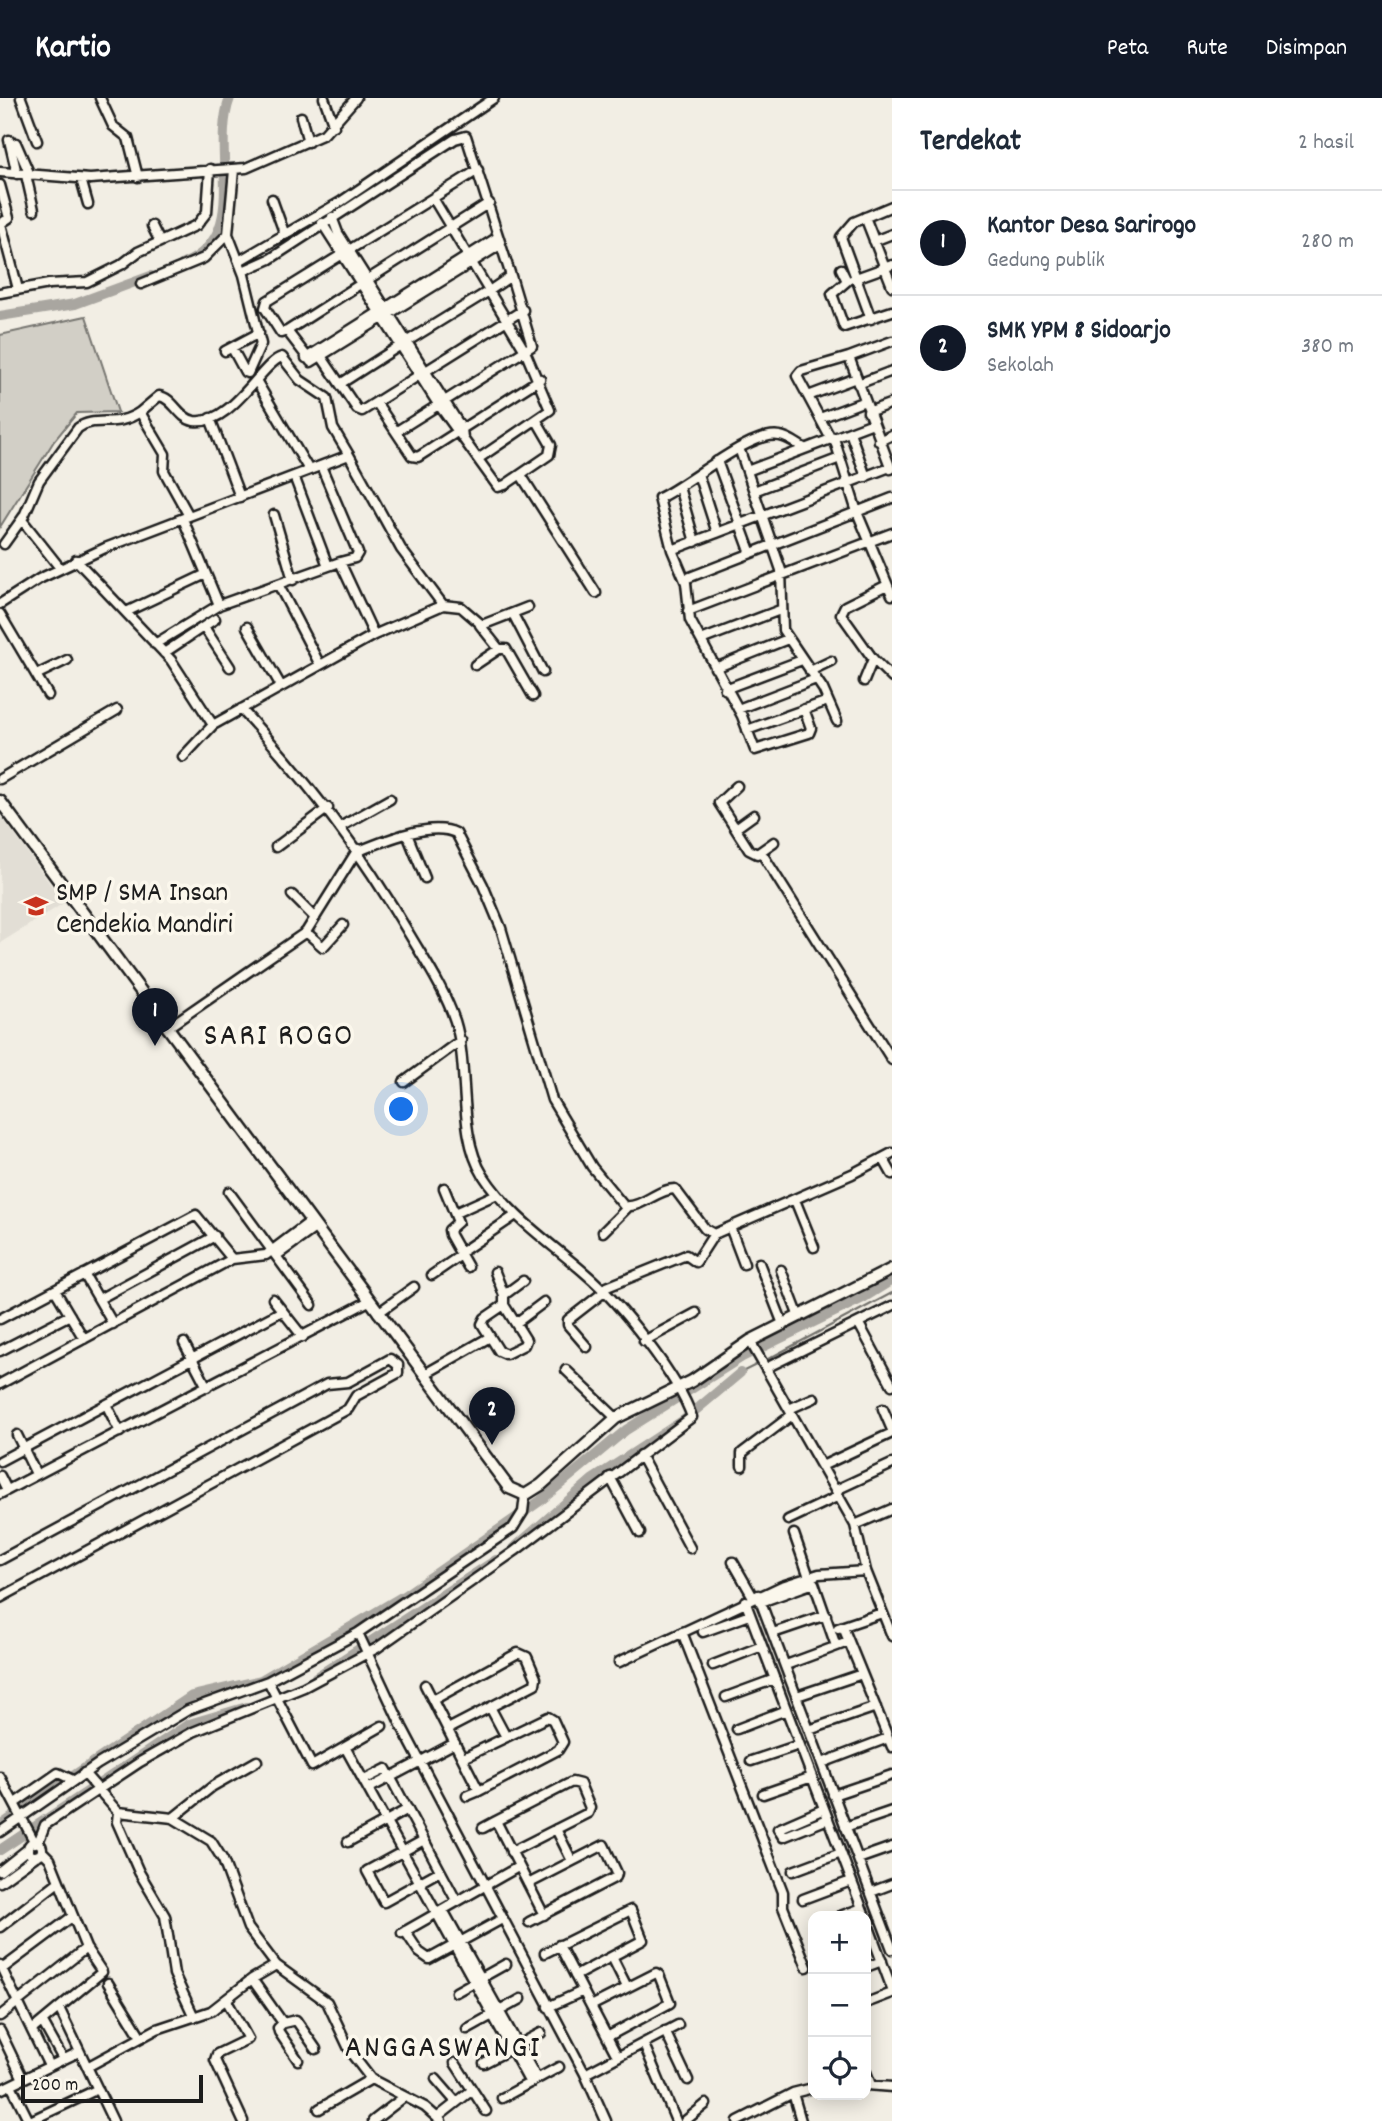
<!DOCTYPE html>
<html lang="id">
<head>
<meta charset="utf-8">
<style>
	:root { --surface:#fff; --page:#f2f2f3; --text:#1f2937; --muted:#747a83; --line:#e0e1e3; --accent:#111827 }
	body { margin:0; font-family:Dekko,sans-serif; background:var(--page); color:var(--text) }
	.controls { position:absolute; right:21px; bottom:21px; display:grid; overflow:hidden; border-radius:14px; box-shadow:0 4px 18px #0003 }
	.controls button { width:63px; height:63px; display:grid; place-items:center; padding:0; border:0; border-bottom:2px solid var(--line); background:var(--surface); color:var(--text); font:35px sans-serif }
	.scale { position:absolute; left:21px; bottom:18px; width:182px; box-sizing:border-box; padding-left:7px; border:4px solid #1c1c1c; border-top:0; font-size:19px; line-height:24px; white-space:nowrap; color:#1c1c1c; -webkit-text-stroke:5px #fbf7ec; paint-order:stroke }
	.you { position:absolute; left:402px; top:1012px; width:24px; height:24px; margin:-18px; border:5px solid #fff; border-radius:50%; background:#1a73e8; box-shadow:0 0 0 10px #1a73e833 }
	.badge { display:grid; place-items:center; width:46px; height:46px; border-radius:50%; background:var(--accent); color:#fff; font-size:23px; font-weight:700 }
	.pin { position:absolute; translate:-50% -58px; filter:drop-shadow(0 2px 4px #0008) }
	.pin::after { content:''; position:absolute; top:37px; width:24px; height:21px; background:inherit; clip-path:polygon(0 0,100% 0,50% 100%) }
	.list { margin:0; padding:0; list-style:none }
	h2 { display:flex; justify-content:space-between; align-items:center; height:91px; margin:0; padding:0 28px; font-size:30px }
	h2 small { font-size:23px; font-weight:400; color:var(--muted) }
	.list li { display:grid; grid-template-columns:46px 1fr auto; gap:21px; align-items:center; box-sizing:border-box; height:105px; padding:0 28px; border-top:2px solid var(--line) }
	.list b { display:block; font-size:26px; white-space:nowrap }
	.list p { margin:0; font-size:23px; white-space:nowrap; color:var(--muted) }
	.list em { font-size:23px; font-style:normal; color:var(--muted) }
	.icon { flex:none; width:38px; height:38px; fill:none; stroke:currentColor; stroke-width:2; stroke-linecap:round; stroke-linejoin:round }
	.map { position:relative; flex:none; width:892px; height:2023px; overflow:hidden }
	header { display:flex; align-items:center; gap:42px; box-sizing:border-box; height:98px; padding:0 35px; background:var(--accent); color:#fff }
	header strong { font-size:33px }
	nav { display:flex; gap:38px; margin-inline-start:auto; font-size:24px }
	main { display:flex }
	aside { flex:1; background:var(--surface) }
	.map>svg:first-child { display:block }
	.built { fill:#e2ded5 }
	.green { fill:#d2cfc6; stroke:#777671; stroke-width:2 }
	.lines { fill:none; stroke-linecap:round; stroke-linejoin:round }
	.stream { stroke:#716f6b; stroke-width:2 }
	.river { stroke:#a9a6a0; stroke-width:10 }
	.minor-casing { stroke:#1c1c1c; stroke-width:13 }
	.major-casing { stroke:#1c1c1c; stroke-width:15 }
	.minor { stroke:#fbf7ec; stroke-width:8 }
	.major { stroke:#fbf7ec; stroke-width:10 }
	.labels { text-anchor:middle; stroke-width:7; stroke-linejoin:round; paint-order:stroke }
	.poi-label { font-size:28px; fill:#1c1c1c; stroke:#fbf7ec; text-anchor:start }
	.quarter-label { font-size:32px; letter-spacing:2px; fill:#1c1c1c; stroke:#fbf7ec }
</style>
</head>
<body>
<header>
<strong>Kartio</strong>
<nav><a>Peta</a><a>Rute</a><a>Disimpan</a></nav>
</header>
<main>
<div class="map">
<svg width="892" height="2023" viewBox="0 0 892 2023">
	<rect width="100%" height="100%" fill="#f2eee4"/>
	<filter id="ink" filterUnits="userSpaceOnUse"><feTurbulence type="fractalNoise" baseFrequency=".0143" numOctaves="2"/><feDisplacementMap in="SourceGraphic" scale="14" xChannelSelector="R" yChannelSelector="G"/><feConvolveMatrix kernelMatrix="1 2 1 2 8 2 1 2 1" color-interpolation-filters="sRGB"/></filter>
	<g filter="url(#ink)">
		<path class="built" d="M2,719L64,805L0,845V720Z"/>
		<path class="green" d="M86,218L118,314L77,315L54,343L0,429V237Z"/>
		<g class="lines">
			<path class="stream" d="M766,1262L892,1195
				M740,1275L758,1266"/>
			<path class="river" d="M183,166C253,137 209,56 230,0
				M0,218L75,206L151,178
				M513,1451L592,1382L684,1322L740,1275
				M316,1579L496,1462
				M27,1709L192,1598L261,1582L405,1497L540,1403L626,1332L742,1259L863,1200L892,1182
				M0,1728L14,1718
				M0,1752L189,1626L247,1609"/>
			<g class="minor-casing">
				<path id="minor" d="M21,0L37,43
					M100,0L113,28L128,40L138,79
					M324,0L334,28
					M301,19L308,44
					M9,42L17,76
					M16,45L30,77
					M478,72L267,203L265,210L281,235L287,233L311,264L500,147
					M0,74L90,81L246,70L324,36L356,0
					M26,77L34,112
					M81,81L88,106
					M0,87L9,120L0,126
					M272,101L285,137
					M332,119L338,135L462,331L463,340
					M865,119L892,188
					M322,125L438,306L498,389L505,387L549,357L551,347L537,323
					M1,126L18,191
					M152,128L160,144
					M874,143L892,136
					M239,163L342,103L494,0
					M841,171L847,183L832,196L844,229L892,213
					M243,173L270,161L455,41L466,38L511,178L489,193L525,253L550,312L478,361
					M853,181L892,167
					M367,182L489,105
					M141,186L204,160L228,136
					M0,195L49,186L87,184L121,167L138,154L197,127L207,114L210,71
					M871,221L841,139L854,124L892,108
					M287,233L362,185
					M406,244L489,193L433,100
					M232,250L245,274L248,275L261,246L244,177L228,136L234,72
					M225,253L259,235
					M321,258L357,311L362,313L523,212
					M306,260L498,139
					M257,284L309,372
					M340,286L401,247
					M858,286L892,273
					M808,298L856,280
					M376,304L412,358L418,359L540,281
					M868,314L892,305
					M210,320L240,399
					M820,320L865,303
					M397,333L532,248L511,178
					M850,334L866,379
					M834,340L857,414L892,497
					M831,341L797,278L801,273L849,259
					M879,343L892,337
					M739,350L781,472L783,532L823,591L837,623
					M717,363L750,453
					M321,368L358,455L355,460L340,464
					M891,371L849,259L892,243
					M747,373L873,325
					M698,376L717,435
					M521,377L596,495
					M294,378L328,468
					M679,389L695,444
					M754,393L840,360
					M274,417L293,482
					M189,418L164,373L165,356L140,314L159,298C174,300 178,320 194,323C232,328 262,264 282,259L300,282L327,300L333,330L349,357
					M183,421L219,507L340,464L374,537
					M22,422L60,470
					M4,446L24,418L39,383L78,330C95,317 116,331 140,314
					M672,452L659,400C687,388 752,331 780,338C788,339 797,346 804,350
					M76,462L171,562L213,627L374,537L443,507
					M685,481L892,400
					M887,487L845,508L841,516L873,561L892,580
					M279,488L320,567
					M0,506L39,481L105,450L349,357L401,451L443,507L461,509L482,527L528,509
					M688,513L892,435
					M126,514L204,477
					M0,516L48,597
					M513,516L543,574
					M480,527L499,551H506L533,598
					M204,529L230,569
					M247,529L281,588
					M701,542L780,512
					M155,546L219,507
					M164,555L215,521
					M475,567L499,551
					M715,570L788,541
					M810,573L831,563
					M36,577L67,562
					M864,583L873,561
					M725,591L802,562
					M738,611L816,581
					M804,611L811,630L809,635L755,652L742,618L690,522L686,485L672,452L890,369
					M747,632L828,603
					M183,659L213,627
					M0,681L117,612
					M737,688L719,705L749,752L757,756L774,744
					M342,728L390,701
					M736,730L754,717
					M407,736L425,780
					M276,749L328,710
					M359,753C383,743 431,723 456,735L483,787L501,830L552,1002L592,1069L624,1108C641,1111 657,1091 675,1091L705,1131L714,1136
					M761,754L892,962
					M292,797L315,820
					M306,834L323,849L343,827
					M167,930L306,834L358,751
					M404,984L461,942
					M883,1060L892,1076
					M444,1090L458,1124L449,1132L450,1137L468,1169
					M229,1094L312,1207
					M795,1102L814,1149
					M455,1115L497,1096
					M730,1129L744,1166
					M603,1134L628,1109
					M460,1155L516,1117
					M276,1158L315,1130
					M759,1165L783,1226
					M781,1172L799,1219
					M495,1174L504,1197V1207L526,1242L524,1247L506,1256L499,1253L482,1226L485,1220L504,1207
					M84,1176L113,1226
					M432,1177L461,1157
					M602,1191L686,1157L696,1164L714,1136L852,1076L892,1055
					M55,1192L84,1241
					M504,1197L523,1183
					M99,1201L215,1138
					M273,1201L303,1239
					M378,1215L414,1189
					M0,1221L196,1117L232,1161
					M516,1225L544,1204
					M859,1226L892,1287
					M644,1243L696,1215
					M750,1243L855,1427L866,1473L892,1538
					M184,1245L207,1289
					M587,1249L568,1227V1222L604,1194
					M0,1253L70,1217
					M766,1270L892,1208
					M566,1272L616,1320
					M425,1276L490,1239
					M0,1286L232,1161L266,1157L311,1123
					M107,1308L120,1334
					M789,1311L814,1300
					M883,1311L892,1332
					M17,1337L36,1376
					M640,1357L690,1450
					M0,1363L282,1213
					M742,1368V1355L792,1317
					M822,1368L892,1335
					M0,1378L7,1392
					M610,1379L640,1435
					M836,1392L892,1366
					M0,1396L369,1203
					M788,1422L839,1398
					M855,1427L892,1411
					M794,1436L809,1479
					M0,1462L327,1286L348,1284L390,1261L398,1267
					M733,1464L753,1499
					M758,1497L892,1851
					M0,1500L348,1311L356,1298L398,1275V1267
					M745,1503L865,1818
					M761,1504L814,1485L836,1548
					M843,1529L892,1649
					M838,1530L882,1515
					M682,1534L783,1794V1809L807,1869
					M703,1534L750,1517
					M358,1535L402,1629L585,1976L606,2023
					M773,1535L826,1517
					M619,1564L782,1488L819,1476L866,1473
					M713,1567L762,1548
					M786,1567L848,1544
					M268,1583L312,1668L382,1628
					M425,1587L479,1693L558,1652L563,1644L553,1622L548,1619L463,1660
					M797,1598L862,1576
					M726,1599L775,1581
					M433,1602L518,1555L527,1559L536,1580L535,1586L448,1631
					M490,1609L506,1639
					M737,1631L786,1612
					M809,1632L876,1609
					M345,1649L530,1985
					M751,1663L799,1647
					M822,1665L888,1640
					M84,1675L118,1714L173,1720L211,1743L223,1762L248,1830L276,1867L327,1904L351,1955L371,1981L425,2009L441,2023
					M0,1679L35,1745
					M364,1682L386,1671L457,1804
					M368,1691L455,1645
					M763,1696L812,1679
					M833,1697L892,1677
					M467,1698L479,1693
					M15,1705L58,1675L73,1682
					M824,1711L778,1731L783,1739L828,1721
					M118,1714L117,1724L139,1774L165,1818L174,1876L194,1919
					M173,1720L213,1688L257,1663
					M496,1723L572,1684L580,1686L590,1710L588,1715L511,1754
					M845,1729L892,1713
					M483,1730L496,1723L544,1817
					M556,1731L572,1763
					M0,1734L98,1666L188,1612L268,1583L358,1535L513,1430L523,1414L525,1397
					M424,1742L367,1773L384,1804L440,1773
					M348,1744L408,1711
					M28 1751a7 7 0 1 1 14 0a7 7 0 1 1-14 0Z
					M38,1745L45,1727L140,1664L193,1634L304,1589L377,1550L515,1453L692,1319C678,1278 620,1205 586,1176C550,1144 510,1119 483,1077C457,1036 470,971 455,923C445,893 427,866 411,839C359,750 310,686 241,611
					M858,1761L892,1749
					M0,1773L29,1750
					M793,1773L841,1755
					M0,1784L36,1758
					M528,1786L604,1747L617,1775L616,1779L529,1824
					M871,1794L892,1786
					M803,1801L851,1783
					M443,1812L537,1981
					M840,1818L862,1810
					M866,1821L892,1891
					M0,1829L57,1785
					M405,1833L419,1854L429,1861L502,1821
					M402,1835L518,1769
					M559,1847L615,1954
					M545,1855L631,1812L643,1842L575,1878
					M612,1859L627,1889
					M0,1867L49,1968
					M866,1869L882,1863
					M2,1871L73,1818
					M252,1881L283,1925L296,1922L316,1951
					M108,1885L141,1939
					M456,1894L506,1866
					M227,1903L248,1941L217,1956L215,1962L243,2023
					M866,1905L892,1895
					M591,1908L656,1875L659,1877L670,1905L607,1939
					M548,1909L583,1893
					M60,1912L113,2023
					M0,1918L86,1850
					M43,1925L63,1961
					M283,1925L278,1930L279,1934L298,1962
					M467,1931L521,1901
					M32,1932L102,1874L86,1850L50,1761L42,1753
					M0,1933L23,1981
					M665,1933L688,1982
					M645,1949L676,2023
					M455,1965L486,2013
					M484,1965L541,1935
					M87,1969L157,1931L211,1913L252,1881L276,1867
					M866,1974L871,1987
					M585,1976L678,1927
					M436,1981L456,2004
					M11,1987L29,2023
					M866,1987L892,1989
					M0,1992L79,1954
					M793,1995L801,2023
					M502,2000L559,1969
					M319,2011L371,1981
					M438,2019L471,1993
					M30,2023L98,1991
					M373,2023L404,1999
					M685,2023L706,2006
					M738,2023L793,1995L813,1990"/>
			</g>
			<g class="major-casing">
				<path id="major" d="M0,703L509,1390L525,1397L541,1387L616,1320L692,1283L750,1243L892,1171"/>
			</g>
			<use href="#minor" class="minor"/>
			<use href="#major" class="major"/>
		</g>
	</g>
	<defs>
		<g id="school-bare" transform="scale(1.89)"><path d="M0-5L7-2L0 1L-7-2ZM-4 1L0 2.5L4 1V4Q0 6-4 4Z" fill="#c8321e" stroke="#fbf7ec" stroke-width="2.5" paint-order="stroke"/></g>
	</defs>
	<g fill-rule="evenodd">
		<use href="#school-bare" x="36" y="808"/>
	</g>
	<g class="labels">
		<g class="poi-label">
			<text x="56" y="802">SMP / SMA Insan<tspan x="56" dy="32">Cendekia Mandiri</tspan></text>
		</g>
		<g class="quarter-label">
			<text x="279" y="946">SARI ROGO</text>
			<text x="443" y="1958">ANGGASWANGI</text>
		</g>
	</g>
</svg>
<div class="controls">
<button>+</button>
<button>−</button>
<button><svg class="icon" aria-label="locate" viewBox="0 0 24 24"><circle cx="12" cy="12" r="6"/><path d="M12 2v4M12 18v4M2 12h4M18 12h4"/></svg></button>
</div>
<div class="scale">200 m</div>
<div class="you"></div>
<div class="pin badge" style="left:155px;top:948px">1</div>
<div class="pin badge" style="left:492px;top:1347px">2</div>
</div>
<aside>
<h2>Terdekat<small>2 hasil</small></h2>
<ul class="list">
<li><span class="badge">1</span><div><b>Kantor Desa Sarirogo</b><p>Gedung publik</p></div><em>280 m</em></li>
<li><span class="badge">2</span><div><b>SMK YPM 8 Sidoarjo</b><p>Sekolah</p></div><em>380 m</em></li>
</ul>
</aside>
</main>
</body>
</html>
